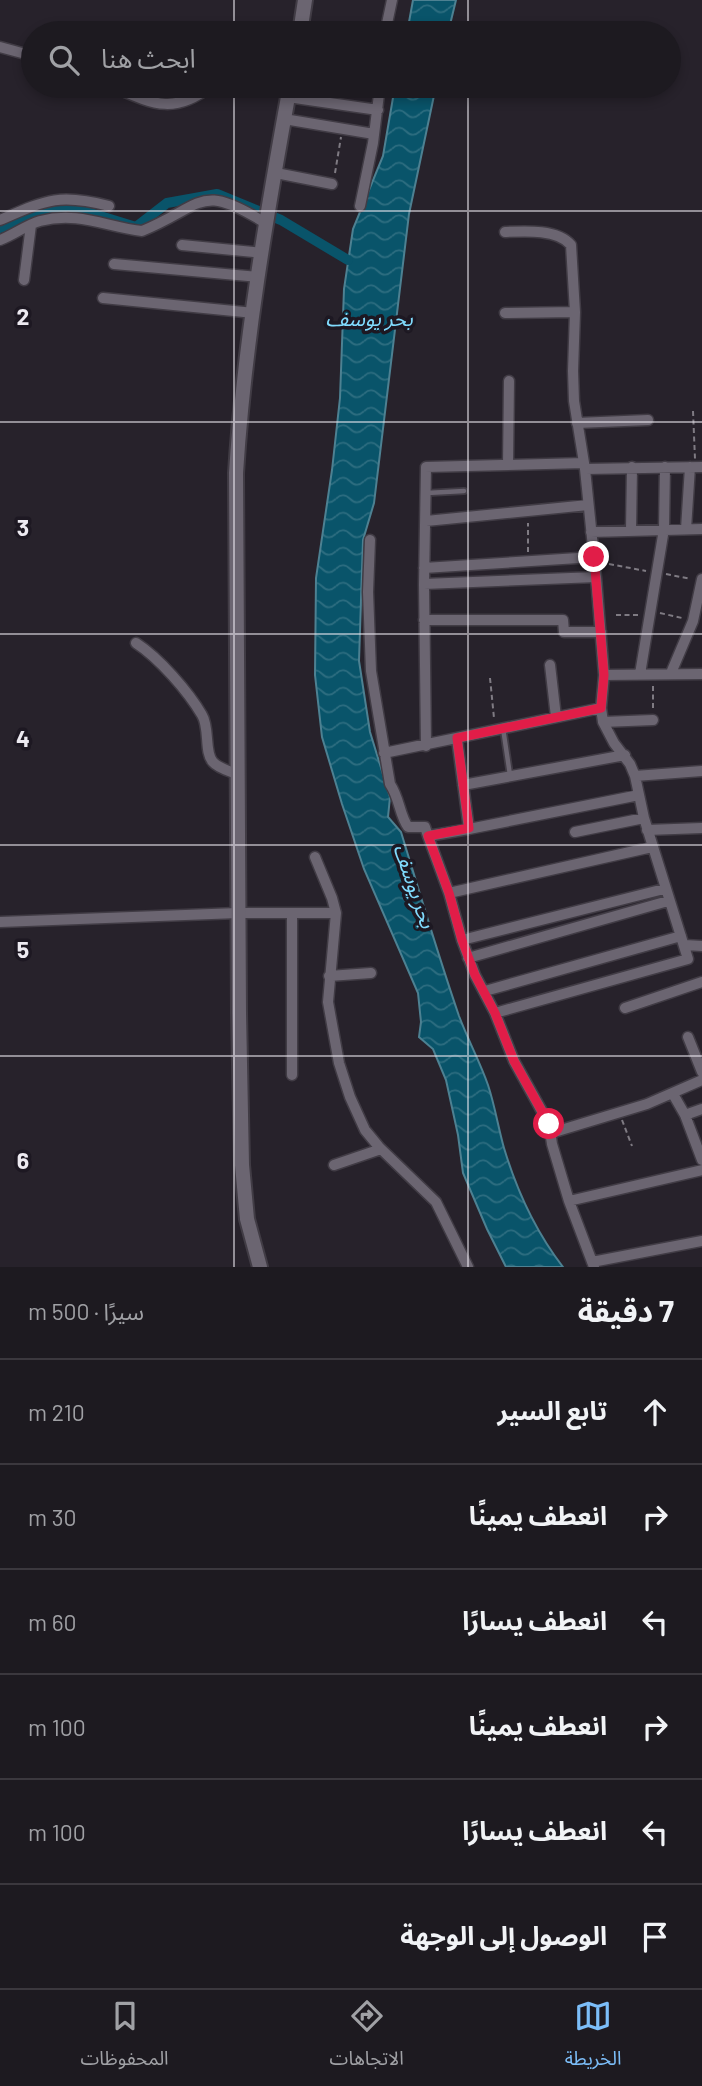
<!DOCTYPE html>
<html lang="ar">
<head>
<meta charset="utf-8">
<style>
	:root { --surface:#1d1a20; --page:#2a272d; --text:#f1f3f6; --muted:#a0a1a5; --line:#3b383e; --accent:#7cbef9 }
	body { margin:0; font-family:Barlow,"Noto Sans Arabic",sans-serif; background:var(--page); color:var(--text); direction:rtl }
	.stop { position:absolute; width:21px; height:21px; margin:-16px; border:5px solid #e11d48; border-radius:50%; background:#fff }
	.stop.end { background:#e11d48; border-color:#fff; box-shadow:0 2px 7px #0008 }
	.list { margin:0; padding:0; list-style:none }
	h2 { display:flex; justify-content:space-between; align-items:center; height:91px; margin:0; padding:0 28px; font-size:30px }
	h2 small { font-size:23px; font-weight:400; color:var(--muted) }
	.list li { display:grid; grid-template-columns:46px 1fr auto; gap:21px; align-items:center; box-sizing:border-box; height:105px; padding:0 28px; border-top:2px solid var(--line) }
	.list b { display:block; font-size:26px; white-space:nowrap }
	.list em { font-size:23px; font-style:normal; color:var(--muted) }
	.icon { flex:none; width:38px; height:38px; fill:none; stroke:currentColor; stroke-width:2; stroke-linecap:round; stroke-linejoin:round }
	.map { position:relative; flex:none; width:702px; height:1267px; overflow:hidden; direction:ltr }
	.search { position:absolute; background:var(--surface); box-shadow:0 4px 10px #0003; left:21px; right:21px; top:21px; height:77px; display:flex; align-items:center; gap:18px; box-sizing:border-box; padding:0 24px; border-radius:38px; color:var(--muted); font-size:26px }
	.sheet { height:721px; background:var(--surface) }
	nav { display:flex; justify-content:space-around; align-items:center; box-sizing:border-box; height:98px; border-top:2px solid var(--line); background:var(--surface); font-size:19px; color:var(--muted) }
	nav a { display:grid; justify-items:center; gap:4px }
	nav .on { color:var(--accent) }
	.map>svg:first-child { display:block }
	.water { fill:url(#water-waves); stroke:#4d8192; stroke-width:2 }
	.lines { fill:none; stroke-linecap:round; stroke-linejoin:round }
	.canal { stroke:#09546a; stroke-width:10 }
	.lane-casing { stroke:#413c45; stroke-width:8 }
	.street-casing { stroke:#413c45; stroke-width:13 }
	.secondary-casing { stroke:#413c45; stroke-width:18 }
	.path { stroke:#7f7b83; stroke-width:2; stroke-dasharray:5 3.5; stroke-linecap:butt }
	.lane { stroke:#6b6571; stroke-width:4.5 }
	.street { stroke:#6b6571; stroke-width:10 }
	.secondary { stroke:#6b6571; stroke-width:14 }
	.route { stroke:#e11d48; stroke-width:9 }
	.grid { fill:none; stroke:#edeaf1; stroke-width:2; stroke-opacity:0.55 }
	.labels { text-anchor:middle; stroke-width:7; stroke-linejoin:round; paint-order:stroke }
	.water-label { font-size:21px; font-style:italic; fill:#80dbfd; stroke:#1d1822 }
	.grid-label { font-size:23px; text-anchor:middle; font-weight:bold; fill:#edeaf1; stroke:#1d1822; stroke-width:7; stroke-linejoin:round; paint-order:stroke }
</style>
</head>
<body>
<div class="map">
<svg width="702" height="1267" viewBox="0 0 702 1267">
	<defs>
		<pattern id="water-waves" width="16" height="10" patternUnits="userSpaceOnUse" patternTransform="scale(1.75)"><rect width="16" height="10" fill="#09546a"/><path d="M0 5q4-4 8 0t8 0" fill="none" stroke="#2d6d80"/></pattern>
	</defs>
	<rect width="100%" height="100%" fill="#27222b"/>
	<path class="water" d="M413,0H456L448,33H407Z
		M395,86H436L409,214L374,503L363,540L359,661L370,732L390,797L388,817L401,832C420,894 438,955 459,1016C468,1040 480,1062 488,1085C495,1106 498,1127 504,1148C517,1191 536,1232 563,1267H506L487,1229L463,1173L458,1135L446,1080L433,1049L419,1037L421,1022L418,993L364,869L342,804L322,737L315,675L316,578L332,470L340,398L344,289L353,229L383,156Z"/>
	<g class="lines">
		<path class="canal" d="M0,228L68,206L136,227L167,203L217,194L281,220L348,260"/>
		<g class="lane-casing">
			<path id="lane" d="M427,493L464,491
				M503,728L510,775"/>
		</g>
		<g class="street-casing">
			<path id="street" d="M301,28H386
				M385,33L392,0
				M0,47L33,56
				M111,86C151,103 173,116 211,86
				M288,97L378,110
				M284,119L374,134
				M276,173L332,184
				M360,206L373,143L380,86
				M0,220C46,200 59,193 109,206
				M0,240C14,235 26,225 40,221C79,211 106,227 142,231C205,205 199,181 267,224
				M182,245L263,253
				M114,264L259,277
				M24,280L31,225
				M103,298L254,313
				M505,313L575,312
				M577,423L648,420
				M508,465L509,381
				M585,469L702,467
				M426,521L588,505
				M686,529L690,467
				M631,530L632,467
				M591,532L702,529
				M370,540L368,592L371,671L390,784C400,799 399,814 408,827H425L428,836L469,829
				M424,568L594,557
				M424,584L596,577
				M424,620H563L564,632H601
				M136,643C159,658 188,691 202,715C210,728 204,753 213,762C218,768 229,771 237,774
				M550,665L556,717
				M671,673L693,621L702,579
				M640,674L664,529L665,467
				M604,675L702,674
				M603,722L653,720
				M457,739L469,829L639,795
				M426,746L424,584L426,467L584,463
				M384,753L601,708
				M635,776L702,771
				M463,785L625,755
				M647,830L702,828
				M575,832L644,818
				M428,836L449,893L462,940L475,975L495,1013L514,1061L549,1124L552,1144L569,1201L594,1267
				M315,857L332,898L336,913L328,1002L339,1063L350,1097L365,1130L379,1147L436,1202L468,1267
				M449,893L652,847
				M0,922L238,913H336
				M462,940L664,889
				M685,945L702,946
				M468,958L668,901
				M329,976L371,973
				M485,991L681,936
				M625,1008L702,982
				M495,1013L688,959L644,818L635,776L630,764L614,743L603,722L601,708L604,675L596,577L585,469L574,401L573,371L575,312L571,245C558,229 525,231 505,232
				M688,1037L702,1072
				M292,1075V913
				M673,1094L685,1115L702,1160
				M685,1115L702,1109
				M551,1133L647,1104L702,1080
				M334,1165L381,1149
				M569,1201L702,1170
				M592,1262L702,1241"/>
		</g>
		<g class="secondary-casing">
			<path id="secondary" d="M300,33L305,0
				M260,1267L247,1219L242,1165L239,1013L236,473C244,345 267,212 290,86"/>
		</g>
		<path class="path" d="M335,173L341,137
			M693,411L695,459
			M528,552V523
			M609,564L646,571
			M666,574L691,579
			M660,613L682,618
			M616,615H640
			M490,678L494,718
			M653,686V708
			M622,1120L632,1146"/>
		<use href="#lane" class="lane"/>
		<use href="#street" class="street"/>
		<use href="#secondary" class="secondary"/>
	</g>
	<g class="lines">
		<path class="route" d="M549,1124L514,1061L495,1013L475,975L462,940L449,893L428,836L469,828L457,738L601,708L604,675L594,557"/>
	</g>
	<path class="grid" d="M234,0V33M468,0V33M234,86V1267M468,86V1267M0,211H702M0,422H702M0,634H702M0,845H702M0,1056H702"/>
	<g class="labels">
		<g class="water-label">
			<text x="369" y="326">بحر يوسف</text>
			<text transform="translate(414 886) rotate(71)" y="7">بحر يوسف</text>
		</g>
	</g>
	<g class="grid-label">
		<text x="23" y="325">2</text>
		<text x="23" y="536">3</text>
		<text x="23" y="747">4</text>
		<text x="23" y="958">5</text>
		<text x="23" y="1169">6</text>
	</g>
</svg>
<div class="stop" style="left:549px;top:1124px"></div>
<div class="stop end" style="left:594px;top:557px"></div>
<div class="search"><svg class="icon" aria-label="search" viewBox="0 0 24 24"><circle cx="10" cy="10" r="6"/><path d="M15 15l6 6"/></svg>ابحث هنا</div>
</div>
<section class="sheet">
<h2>7 دقيقة<small>سيرًا · 500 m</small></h2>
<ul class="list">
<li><svg class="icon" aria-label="ahead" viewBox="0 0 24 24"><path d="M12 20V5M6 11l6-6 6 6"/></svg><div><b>تابع السير</b></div><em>210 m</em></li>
<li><svg class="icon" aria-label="right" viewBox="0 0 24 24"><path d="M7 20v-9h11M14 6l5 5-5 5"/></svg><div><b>انعطف يمينًا</b></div><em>30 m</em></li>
<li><svg class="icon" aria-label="left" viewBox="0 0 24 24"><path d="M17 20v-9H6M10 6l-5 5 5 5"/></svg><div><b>انعطف يسارًا</b></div><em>60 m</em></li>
<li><svg class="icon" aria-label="right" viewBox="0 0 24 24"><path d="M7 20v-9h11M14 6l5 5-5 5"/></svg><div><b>انعطف يمينًا</b></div><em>100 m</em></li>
<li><svg class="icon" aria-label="left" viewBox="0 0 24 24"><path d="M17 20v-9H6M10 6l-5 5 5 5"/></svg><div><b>انعطف يسارًا</b></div><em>100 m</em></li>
<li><svg class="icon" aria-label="arrive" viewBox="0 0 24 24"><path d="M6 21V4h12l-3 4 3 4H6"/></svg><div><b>الوصول إلى الوجهة</b></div></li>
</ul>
</section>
<nav>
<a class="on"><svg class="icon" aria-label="map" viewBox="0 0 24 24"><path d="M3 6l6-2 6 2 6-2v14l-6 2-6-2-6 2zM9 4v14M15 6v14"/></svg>الخريطة</a>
<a><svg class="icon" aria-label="directions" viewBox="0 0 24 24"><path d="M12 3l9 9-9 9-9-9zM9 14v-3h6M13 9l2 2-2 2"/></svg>الاتجاهات</a>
<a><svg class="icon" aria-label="saved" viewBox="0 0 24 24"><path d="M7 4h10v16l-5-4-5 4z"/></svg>المحفوظات</a>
</nav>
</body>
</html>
